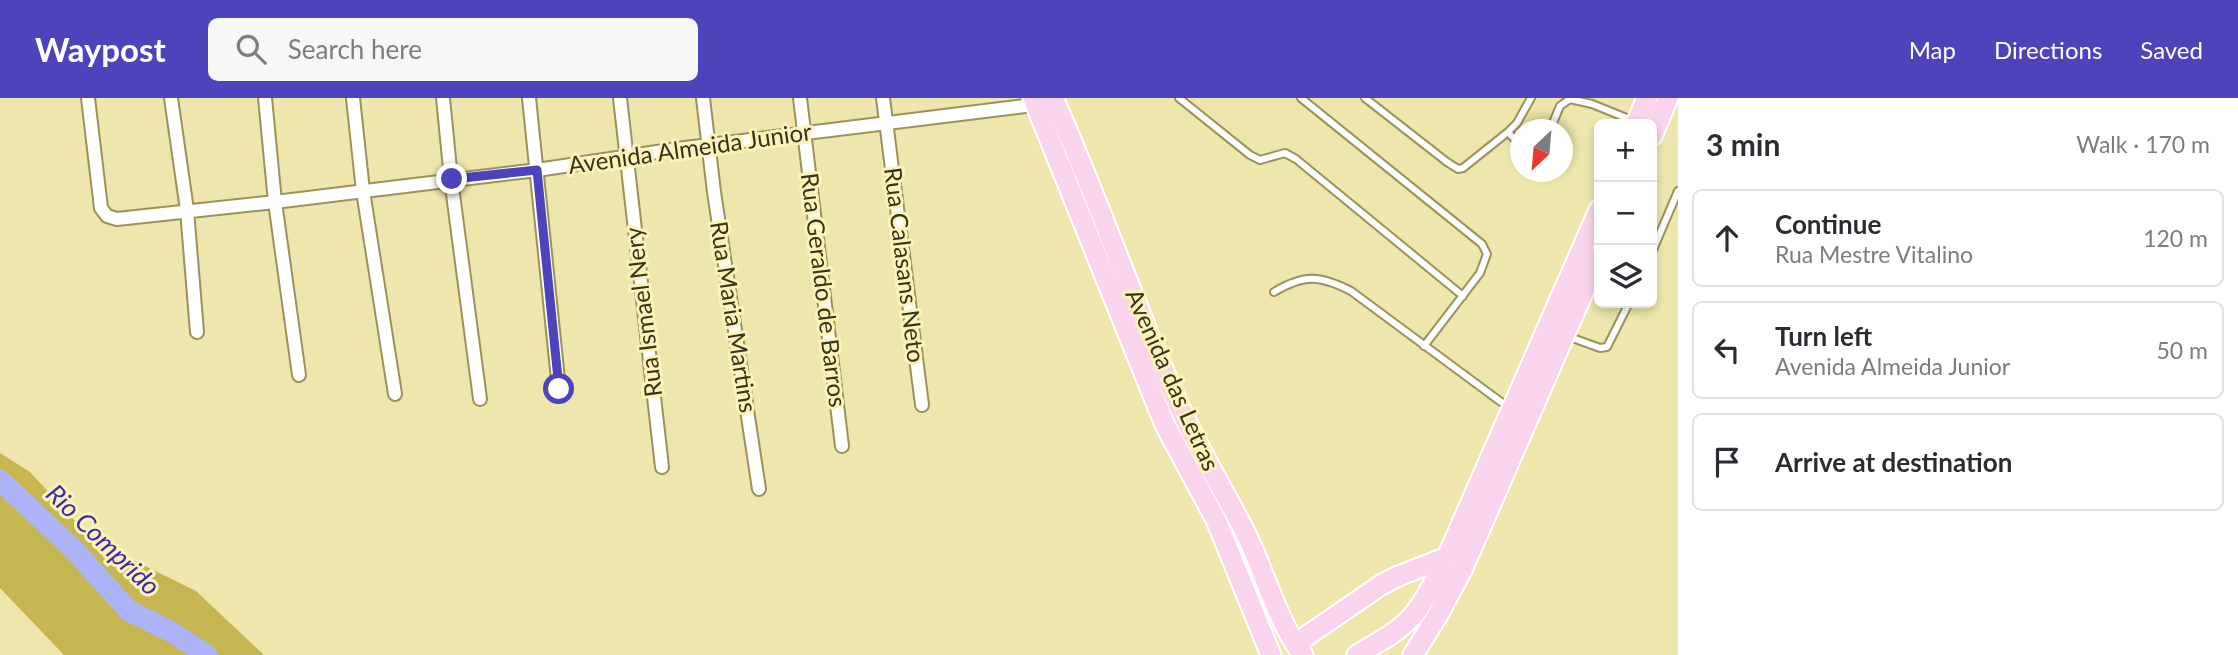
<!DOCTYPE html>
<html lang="en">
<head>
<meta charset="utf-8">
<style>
	:root { --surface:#fff; --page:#f7f7f7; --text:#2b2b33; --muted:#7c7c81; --line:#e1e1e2; --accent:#4d43ba }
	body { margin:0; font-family:Lato,sans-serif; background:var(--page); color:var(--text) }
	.controls { position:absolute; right:21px; top:21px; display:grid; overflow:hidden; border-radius:10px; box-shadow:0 4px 10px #0003 }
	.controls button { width:63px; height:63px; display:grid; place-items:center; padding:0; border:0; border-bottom:2px solid var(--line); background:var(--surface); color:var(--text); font:35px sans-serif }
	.compass { position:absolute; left:1510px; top:21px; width:63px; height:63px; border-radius:50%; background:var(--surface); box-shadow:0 4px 10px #0003; rotate:206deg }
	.stop { position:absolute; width:21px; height:21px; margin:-16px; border:5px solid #4d43ba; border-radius:50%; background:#fff }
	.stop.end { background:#4d43ba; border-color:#fff; box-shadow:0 2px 7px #0008 }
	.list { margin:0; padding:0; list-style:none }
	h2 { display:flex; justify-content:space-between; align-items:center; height:91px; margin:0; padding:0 28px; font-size:30px }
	h2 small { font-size:23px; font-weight:400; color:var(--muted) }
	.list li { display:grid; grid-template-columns:46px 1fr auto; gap:21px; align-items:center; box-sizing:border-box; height:98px; margin:0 14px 14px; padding:0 14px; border:2px solid var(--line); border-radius:10px }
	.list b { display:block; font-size:26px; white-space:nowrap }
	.list p { margin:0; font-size:23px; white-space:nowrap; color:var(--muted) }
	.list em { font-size:23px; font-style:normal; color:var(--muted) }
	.icon { flex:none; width:38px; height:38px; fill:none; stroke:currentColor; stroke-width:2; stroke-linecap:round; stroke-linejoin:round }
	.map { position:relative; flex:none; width:1678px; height:557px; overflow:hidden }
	header { display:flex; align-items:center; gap:42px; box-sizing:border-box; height:98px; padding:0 35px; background:var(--accent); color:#fff }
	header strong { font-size:33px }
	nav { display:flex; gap:38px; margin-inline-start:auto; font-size:24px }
	.search { width:490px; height:63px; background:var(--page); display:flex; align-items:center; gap:18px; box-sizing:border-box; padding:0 24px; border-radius:10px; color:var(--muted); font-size:26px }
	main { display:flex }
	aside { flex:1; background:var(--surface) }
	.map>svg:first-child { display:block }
	.green { fill:#c6b651 }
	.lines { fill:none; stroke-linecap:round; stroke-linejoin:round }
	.river { stroke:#adb3f9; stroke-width:21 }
	.lane-casing { stroke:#9a925b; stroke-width:10 }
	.street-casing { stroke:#9a925b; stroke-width:16 }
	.primary-casing { stroke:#fff; stroke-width:23 }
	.lane { stroke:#fff; stroke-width:6 }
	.street { stroke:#fff; stroke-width:12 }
	.primary { stroke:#fad3ec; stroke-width:19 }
	.route { stroke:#4d43ba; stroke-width:9 }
	.labels { text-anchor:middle; stroke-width:6; stroke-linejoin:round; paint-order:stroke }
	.street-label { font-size:24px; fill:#37331c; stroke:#fcf3b9 }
	.water-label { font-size:26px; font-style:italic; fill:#3e28ac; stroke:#fcf3b9 }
</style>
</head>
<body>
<header>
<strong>Waypost</strong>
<div class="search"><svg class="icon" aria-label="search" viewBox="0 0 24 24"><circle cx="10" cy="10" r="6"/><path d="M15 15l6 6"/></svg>Search here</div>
<nav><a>Map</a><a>Directions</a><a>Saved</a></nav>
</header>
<main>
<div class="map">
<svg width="1678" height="557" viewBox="0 0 1678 557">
	<rect width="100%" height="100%" fill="#eee6ac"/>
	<path class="green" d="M0,355L30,374L101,451L135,463L196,493L264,557H64L0,490Z"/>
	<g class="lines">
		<path class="river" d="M0,382L77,455L129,513L170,533L207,557"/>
		<g class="lane-casing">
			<path id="lane" d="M1179,0L1250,57L1260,62L1285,55L1296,61L1463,198
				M1301,0L1482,146L1487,156L1480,175L1424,248
				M1365,0L1447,64L1458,71L1463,70L1508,34
				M1550,32L1560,8L1570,1L1592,6L1634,23
				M1520,47L1508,34L1517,25L1531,0
				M1652,154L1678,93
				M1274,194C1304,176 1320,177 1351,193L1501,304
				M1567,238L1600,250L1607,249L1629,205"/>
		</g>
		<g class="street-casing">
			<path id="street" d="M88,0L101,110L107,118L117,121L275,104L537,72L677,51L1041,6
				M171,0L187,112L197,234
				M265,0L275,104L299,277
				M353,0L363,93L395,296
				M443,0L451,81L480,301
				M529,0L559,291
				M620,0L662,369
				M703,0L714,94L759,391
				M800,0L842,348
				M883,0L922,307"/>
		</g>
		<g class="primary-casing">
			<path id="primary" d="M1033,0L1165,327L1216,422L1271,557
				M1053,0C1099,102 1134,208 1180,310C1199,352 1223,391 1244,432C1265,473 1275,520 1303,557
				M1636,26L1647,0
				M1652,38L1668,0
				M1295,546L1381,487L1396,479L1447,459
				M1357,557C1376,545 1400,534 1414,516C1428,499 1437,478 1447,459L1599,112
				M1413,557L1438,517L1463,470L1599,158"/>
		</g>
		<use href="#lane" class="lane"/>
		<use href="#street" class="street"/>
		<use href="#primary" class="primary"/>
	</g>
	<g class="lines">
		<path class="route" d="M452,81L537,72L559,291"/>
	</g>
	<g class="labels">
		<g class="street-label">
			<text transform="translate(690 51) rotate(-8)" y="8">Avenida Almeida Junior</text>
			<text transform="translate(904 167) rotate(83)" y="8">Rua Calasans Neto</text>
			<text transform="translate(823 192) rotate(83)" y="8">Rua Geraldo de Barros</text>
			<text transform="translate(644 214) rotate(-97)" y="8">Rua Ismael Nery</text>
			<text transform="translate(733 219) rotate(81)" y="8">Rua Maria Martins</text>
			<text transform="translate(1172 282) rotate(66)" y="8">Avenida das Letras</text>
		</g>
		<g class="water-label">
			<text transform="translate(103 442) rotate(44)" y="9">Rio Comprido</text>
		</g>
	</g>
</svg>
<div class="controls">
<button>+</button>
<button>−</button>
<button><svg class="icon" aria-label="layers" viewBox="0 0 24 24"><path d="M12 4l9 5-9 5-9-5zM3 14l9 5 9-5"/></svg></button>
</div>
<svg class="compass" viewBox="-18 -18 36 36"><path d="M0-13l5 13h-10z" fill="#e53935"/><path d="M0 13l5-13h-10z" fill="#7c7c81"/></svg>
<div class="stop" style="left:559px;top:291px"></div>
<div class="stop end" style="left:452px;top:81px"></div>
</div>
<aside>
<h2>3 min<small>Walk · 170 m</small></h2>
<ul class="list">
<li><svg class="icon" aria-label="ahead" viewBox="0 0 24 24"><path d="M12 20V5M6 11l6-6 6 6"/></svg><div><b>Continue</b><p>Rua Mestre Vitalino</p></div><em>120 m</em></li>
<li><svg class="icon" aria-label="left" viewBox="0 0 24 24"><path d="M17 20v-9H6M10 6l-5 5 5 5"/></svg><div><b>Turn left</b><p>Avenida Almeida Junior</p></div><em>50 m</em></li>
<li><svg class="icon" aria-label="arrive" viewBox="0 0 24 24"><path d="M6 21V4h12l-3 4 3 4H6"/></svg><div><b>Arrive at destination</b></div></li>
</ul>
</aside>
</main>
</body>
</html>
